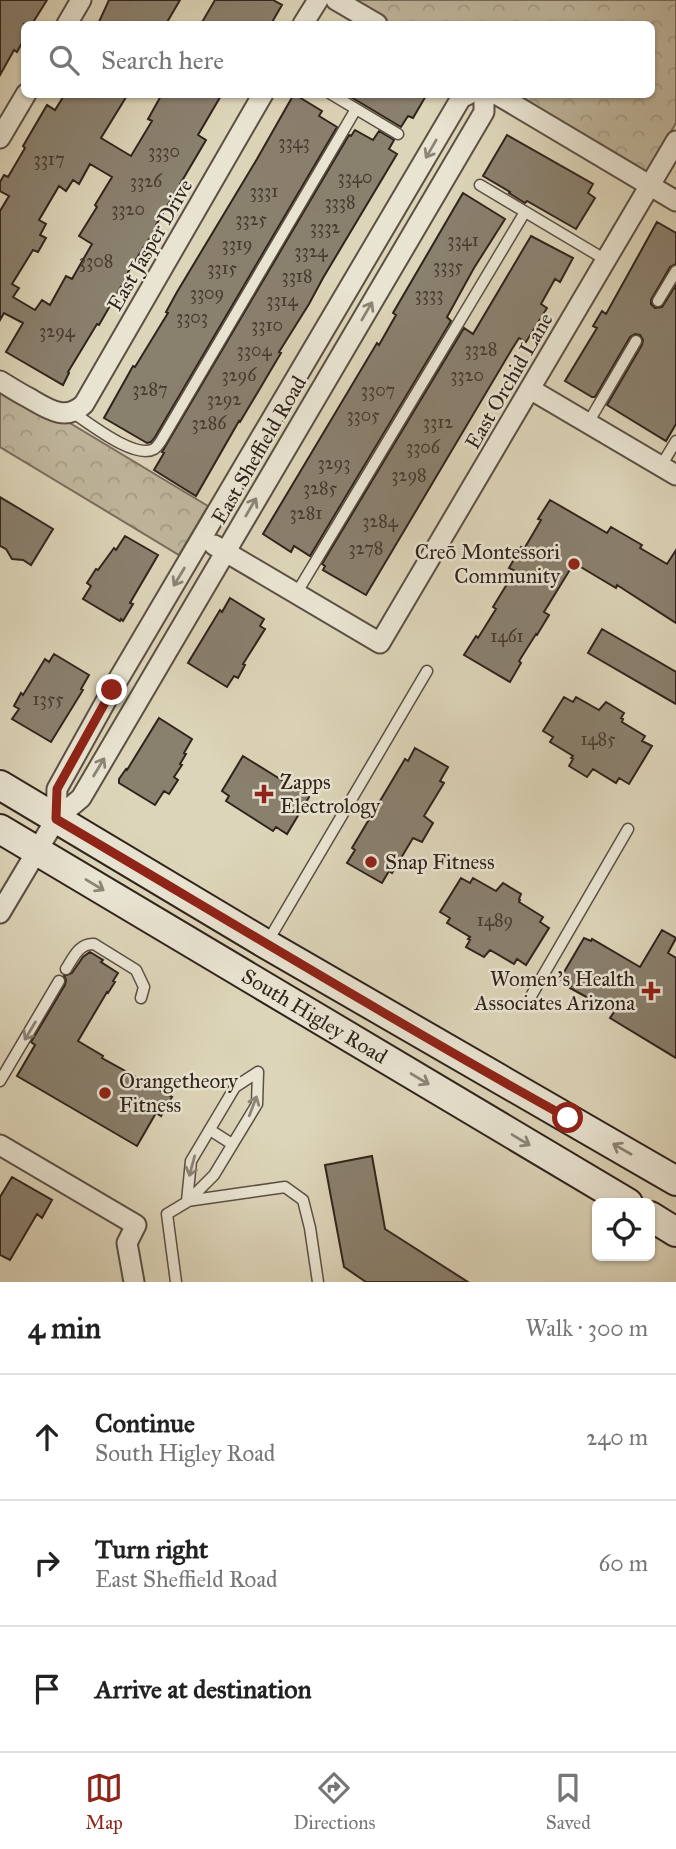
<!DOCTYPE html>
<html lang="en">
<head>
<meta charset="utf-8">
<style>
	:root { --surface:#fff; --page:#f2f2f2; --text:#222; --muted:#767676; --line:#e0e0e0; --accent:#8f2418 }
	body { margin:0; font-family:"IM FELL Great Primer",serif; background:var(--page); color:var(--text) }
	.controls { position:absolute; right:21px; bottom:21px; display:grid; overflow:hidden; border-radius:10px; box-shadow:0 2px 5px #0004 }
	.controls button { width:63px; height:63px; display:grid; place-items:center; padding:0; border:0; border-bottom:2px solid var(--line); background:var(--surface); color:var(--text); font:35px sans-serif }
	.stop { position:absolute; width:21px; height:21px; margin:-16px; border:5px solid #8f2418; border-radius:50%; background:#fff }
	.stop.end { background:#8f2418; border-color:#fff; box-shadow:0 2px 7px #0008 }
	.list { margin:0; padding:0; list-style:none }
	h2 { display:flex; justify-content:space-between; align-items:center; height:91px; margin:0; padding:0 28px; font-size:30px }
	h2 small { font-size:23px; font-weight:400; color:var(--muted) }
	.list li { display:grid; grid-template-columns:46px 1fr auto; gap:21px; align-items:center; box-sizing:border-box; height:126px; padding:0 28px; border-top:2px solid var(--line) }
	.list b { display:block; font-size:26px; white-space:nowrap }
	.list p { margin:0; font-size:23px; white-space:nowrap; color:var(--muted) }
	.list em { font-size:23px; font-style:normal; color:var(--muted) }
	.icon { flex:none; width:38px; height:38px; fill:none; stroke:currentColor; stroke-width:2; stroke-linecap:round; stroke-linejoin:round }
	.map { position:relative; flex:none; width:676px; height:1282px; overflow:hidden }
	.search { position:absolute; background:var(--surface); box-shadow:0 2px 5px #0004; left:21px; right:21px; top:21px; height:77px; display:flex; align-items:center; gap:18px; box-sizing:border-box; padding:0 24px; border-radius:10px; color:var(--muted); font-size:26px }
	.sheet { height:469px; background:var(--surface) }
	nav { display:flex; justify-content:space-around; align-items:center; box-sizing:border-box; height:98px; border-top:2px solid var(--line); background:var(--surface); font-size:19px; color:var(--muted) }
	nav a { display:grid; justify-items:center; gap:4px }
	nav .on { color:var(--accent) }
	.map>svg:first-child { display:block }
	.forest { fill:url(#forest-crowns); stroke:#786d5d; stroke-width:2 }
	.building { fill:#8a806e; stroke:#30231c; stroke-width:2; fill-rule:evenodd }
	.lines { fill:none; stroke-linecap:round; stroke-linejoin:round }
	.lane-casing { stroke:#5b5043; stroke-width:13 }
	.street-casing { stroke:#5b5043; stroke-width:23 }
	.secondary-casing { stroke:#30231c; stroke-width:32 }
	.lane { stroke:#e9e4d2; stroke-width:10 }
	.street { stroke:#e9e4d2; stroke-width:19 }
	.secondary { stroke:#e9e4d2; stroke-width:28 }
	.oneway { stroke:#8c8477 }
	.route { stroke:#8f2418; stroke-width:9 }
	.poi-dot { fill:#8f2418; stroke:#e9e4d2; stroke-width:2.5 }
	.labels { text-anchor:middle; stroke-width:5; stroke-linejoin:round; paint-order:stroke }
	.number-label { font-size:18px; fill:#463a30 }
	.street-label { font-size:21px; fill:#30231c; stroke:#e9e4d2 }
	.poi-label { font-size:21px; fill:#30231c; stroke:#e9e4d2; text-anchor:start }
</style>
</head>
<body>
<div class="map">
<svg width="676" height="1282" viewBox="0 0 676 1282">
	<defs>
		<pattern id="forest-crowns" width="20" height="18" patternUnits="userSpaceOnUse" patternTransform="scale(1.75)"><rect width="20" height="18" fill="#c0b79e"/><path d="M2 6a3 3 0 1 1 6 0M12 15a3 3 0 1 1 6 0" fill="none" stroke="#a59d88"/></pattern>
	</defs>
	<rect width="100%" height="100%" fill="#ddd5b9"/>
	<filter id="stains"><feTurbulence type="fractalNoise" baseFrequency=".00286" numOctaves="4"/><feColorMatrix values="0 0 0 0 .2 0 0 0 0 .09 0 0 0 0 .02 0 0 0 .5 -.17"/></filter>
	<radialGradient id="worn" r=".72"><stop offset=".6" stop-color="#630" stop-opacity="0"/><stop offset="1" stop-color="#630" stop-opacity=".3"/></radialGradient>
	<path class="forest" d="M348,0H676V123L645,175L508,95L652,94V24H389Z
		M0,381L208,506L179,555L0,447Z"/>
	<path class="building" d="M0,0H47L32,24H24V39L17,52L14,50L0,75Z
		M109,0H180L166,24H98Z
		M215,0H273L282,5L271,24H201Z
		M65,94H128L101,138L131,156L152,121L148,119L162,94H222L198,135L206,140L156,225L159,227L151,240L149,239L128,272L129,273L99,325L97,324L68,372L69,373L63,385L6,352L23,323L4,313L0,320V211L9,196L0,191V182L4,175L8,177L25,148L23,146L47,105L55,110ZM90,164L112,177L95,205L97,207L79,236L92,244L72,279L66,276L50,305L42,300L35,310L13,297L19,288L12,284L33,250L38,252L46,238L40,235L46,224L39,220L59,186L66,191L73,180L79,184Z
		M294,94L322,111L319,116L337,127L155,437L151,442L147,443L104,418L133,366L135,367L168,313L166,312L177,292L257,159Z
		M346,94H427L413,118L408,116L401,127Z
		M355,130L373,140L379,131L394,140L389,149L397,154L323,278L309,304L279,352L281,353L240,422L239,421L196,496L154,470L164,453L162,452L349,135L351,136Z
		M507,135L593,184L588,193L595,198L576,229L527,201L525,203L509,193L510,192L483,176Z
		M463,193L505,219L474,268L447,317L451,321L310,556L294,546L291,552L263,534L377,343L379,345L396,315L393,313Z
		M657,222L676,233V264L670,267L651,300V304L655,308L662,307L676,285V424L666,441L607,405L642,345L643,340L640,335L635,334L630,337L595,397H592L565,381L597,328L593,326L602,311L606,314Z
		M531,236L573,258L560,282L555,279L541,304L547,308L526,342L519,338L512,349L366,595L323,570L325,566L322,564L464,328L473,334Z
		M0,497L53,529L31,565L23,560L12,559L6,549L0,546Z
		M550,500L607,533L611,527L642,545L640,548L667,564L676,550V623L617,585L616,588L574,563L544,612L549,615L537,635L536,634L519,661L521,663L510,682L464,655L476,636L478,638L496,609L493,607L515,571L509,568L521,547L524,549L541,520L538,519Z
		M125,536L158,555L130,603L133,604L123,621L121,619L120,621L83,599L91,586L87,583L96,569L98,570L114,548L116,550Z
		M230,598L264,619L260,626L265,629L243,664L245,665L238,678L234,676L227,687L188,663L220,610L222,612Z
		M602,629L676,672V704L588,653Z
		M54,654L89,675L81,689L83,690L51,742L12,719L19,709L14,706L21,693L23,695L45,659L49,662Z
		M564,697L573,702L576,697L599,710L606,702L624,713L621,718L623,719L622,722L645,736L642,741L652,746L629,784L619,778L616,783L593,769L587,777L569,766L573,759L571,758L573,756L550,742L553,737L543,731Z
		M159,718L192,739L184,753L186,754L180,764L182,765L174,777L178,780L169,794L164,791L155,805L119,783V779L126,769L127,770Z
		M415,748L448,767L440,781L444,783L424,816L433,823L422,842L413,838L392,873L389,871L382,883L347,863L355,850L352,848L405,759L408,761Z
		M243,756L309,797L287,834L276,827L273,831L226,801L229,796L222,791Z
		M461,878L470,883L473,878L496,891L503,883L521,894L519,899L520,900L519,902L543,917L540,922L549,928L526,965L517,959L514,964L490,950L484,957L466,947L470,940L468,939L470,937L447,923L450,918L440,912Z
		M662,930L676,938L668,953L676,958V1058L610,1018L614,1012L570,988L571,986L560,979L584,938L591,941L592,939L640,967Z
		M90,952L103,960L101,962L118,973L113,981L115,982L108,993L107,992L78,1041L103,1056L102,1058L172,1097L161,1116L156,1113L137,1146L17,1076L35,1045L31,1042L65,985L66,980L64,976L72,973L83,957Z
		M372,1156L385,1229L468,1282H366L344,1267L325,1165Z
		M12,1177L52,1200L42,1218L37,1214L10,1260L0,1255V1197Z"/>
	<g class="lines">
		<g class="lane-casing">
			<path id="lane" d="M331,94L398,134
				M480,185L606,260
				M658,301L676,271
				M72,412C89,423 135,460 154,449C157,447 159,444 161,441L356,109
				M588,423L636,341
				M661,466L676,441
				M296,594L525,212
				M268,941L427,671
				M66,969C73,958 79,943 94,944L136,970L144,987L141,998
				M527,1003L628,829
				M0,1081L59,981
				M210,1130L232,1144
				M187,1201L285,1187L303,1200L310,1228L318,1282
				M187,1201L191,1161L235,1087L258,1072
				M176,1282L167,1214L187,1202L214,1175L257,1104L258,1072"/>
		</g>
		<g class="street-casing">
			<path id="street" d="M336,0L377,24
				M67,24L81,0
				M303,24L318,0
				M496,94L676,201
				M0,138L26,94
				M0,381C10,387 19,393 29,398C48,409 66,422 84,404L263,94
				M530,389L676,475
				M214,545L380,643L676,141
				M56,819L57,789L112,690L461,98L469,94
				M0,913L56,819L81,798L484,112V94
				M0,1145L136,1225L127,1243L134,1282"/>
		</g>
		<g class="secondary-casing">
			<g id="secondary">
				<path d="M0,785L266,944L676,1181"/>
				<path id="s1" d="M0,829L628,1203"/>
				<path d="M650,1216L676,1232"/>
			</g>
		</g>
		<use href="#lane" class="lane"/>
		<use href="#street" class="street"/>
		<use href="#secondary" class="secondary"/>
	</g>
	<defs><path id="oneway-shaft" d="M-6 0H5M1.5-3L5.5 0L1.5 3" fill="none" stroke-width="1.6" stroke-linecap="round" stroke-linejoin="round" transform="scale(1.75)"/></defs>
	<g class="oneway">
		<use href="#oneway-shaft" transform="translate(431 149) rotate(120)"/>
		<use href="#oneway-shaft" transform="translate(367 311) rotate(-60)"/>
		<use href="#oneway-shaft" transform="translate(251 507) rotate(-60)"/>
		<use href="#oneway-shaft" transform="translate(179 577) rotate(121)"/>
		<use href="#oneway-shaft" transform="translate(99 767) rotate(-59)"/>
		<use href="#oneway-shaft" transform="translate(95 885) rotate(31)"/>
		<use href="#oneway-shaft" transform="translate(30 1031) rotate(121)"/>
		<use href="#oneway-shaft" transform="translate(420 1079) rotate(31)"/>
		<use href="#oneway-shaft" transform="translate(253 1106) rotate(-69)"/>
		<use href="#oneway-shaft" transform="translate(521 1140) rotate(31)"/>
		<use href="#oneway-shaft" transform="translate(622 1149) rotate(-150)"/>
		<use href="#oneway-shaft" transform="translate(192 1166) rotate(105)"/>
	</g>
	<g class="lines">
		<path class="route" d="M112,690L57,789L56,819C226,919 395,1022 568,1118"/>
	</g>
	<g class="poi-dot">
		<circle cx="574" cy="564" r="7"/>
		<path d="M260.5 783.5h7v7h7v7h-7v7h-7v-7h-7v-7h7z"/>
		<circle cx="371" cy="862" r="7"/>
		<path d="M647.5 980.5h7v7h7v7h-7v7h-7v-7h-7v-7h7z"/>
		<circle cx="105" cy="1093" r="7"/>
	</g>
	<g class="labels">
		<g class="number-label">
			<text x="294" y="148">3343</text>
			<text x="164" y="157">3330</text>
			<text x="49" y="165">3317</text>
			<text x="355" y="183">3340</text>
			<text x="146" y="187">3326</text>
			<text x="264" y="197">3331</text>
			<text x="340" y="208">3338</text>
			<text x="128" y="215">3320</text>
			<text x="251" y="225">3325</text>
			<text x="325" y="233">3332</text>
			<text x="463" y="246">3341</text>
			<text x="237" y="250">3319</text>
			<text x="311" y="257">3324</text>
			<text x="96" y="267">3308</text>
			<text x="448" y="272">3335</text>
			<text x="222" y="274">3315</text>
			<text x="297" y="282">3318</text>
			<text x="207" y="299">3309</text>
			<text x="429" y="300">3333</text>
			<text x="282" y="306">3314</text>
			<text x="192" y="323">3303</text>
			<text x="267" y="331">3310</text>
			<text x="57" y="337">3294</text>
			<text x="481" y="355">3328</text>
			<text x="254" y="356">3304</text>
			<text x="239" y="381">3296</text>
			<text x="467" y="381">3320</text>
			<text x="150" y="395">3287</text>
			<text x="378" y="396">3307</text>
			<text x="224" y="405">3292</text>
			<text x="363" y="421">3305</text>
			<text x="438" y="428">3312</text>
			<text x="209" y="429">3286</text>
			<text x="423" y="453">3306</text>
			<text x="334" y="469">3293</text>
			<text x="409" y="481">3298</text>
			<text x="320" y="494">3285</text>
			<text x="306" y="519">3281</text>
			<text x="380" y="527">3284</text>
			<text x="366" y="554">3278</text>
			<text x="507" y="642">1461</text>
			<text x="48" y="705">1355</text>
			<text x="598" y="745">1485</text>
			<text x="495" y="926">1489</text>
		</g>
		<g class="street-label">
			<text transform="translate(150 245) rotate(-60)" y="7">East Jasper Drive</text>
			<text transform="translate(509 381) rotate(-60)" y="7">East Orchid Lane</text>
			<text transform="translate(259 450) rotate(-60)" y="7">East Sheffield Road</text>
			<text dy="7" stroke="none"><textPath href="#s1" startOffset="366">South Higley Road</textPath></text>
		</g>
		<g class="poi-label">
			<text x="560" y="559" text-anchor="end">Creō Montessori<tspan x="560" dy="24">Community</tspan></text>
			<text x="280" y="789">Zapps<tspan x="280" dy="24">Electrology</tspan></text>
			<text x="385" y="869">Snap Fitness</text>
			<text x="635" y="986" text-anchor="end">Women's Health<tspan x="635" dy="24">Associates Arizona</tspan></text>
			<text x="119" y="1088">Orangetheory<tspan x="119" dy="24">Fitness</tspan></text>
		</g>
	</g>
	<rect width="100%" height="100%" filter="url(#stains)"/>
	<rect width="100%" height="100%" fill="url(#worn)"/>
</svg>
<div class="controls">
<button><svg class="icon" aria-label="locate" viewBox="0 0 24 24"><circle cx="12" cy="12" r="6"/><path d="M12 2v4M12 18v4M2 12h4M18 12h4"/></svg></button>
</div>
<div class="stop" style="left:568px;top:1118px"></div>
<div class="stop end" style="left:112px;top:690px"></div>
<div class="search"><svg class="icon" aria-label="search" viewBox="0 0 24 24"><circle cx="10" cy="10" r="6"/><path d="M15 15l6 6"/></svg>Search here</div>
</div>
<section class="sheet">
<h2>4 min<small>Walk · 300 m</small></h2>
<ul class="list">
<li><svg class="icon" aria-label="ahead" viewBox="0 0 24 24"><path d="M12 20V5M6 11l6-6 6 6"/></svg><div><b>Continue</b><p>South Higley Road</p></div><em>240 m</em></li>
<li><svg class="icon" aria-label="right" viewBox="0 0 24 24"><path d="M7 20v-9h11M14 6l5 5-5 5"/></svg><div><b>Turn right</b><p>East Sheffield Road</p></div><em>60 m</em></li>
<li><svg class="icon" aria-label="arrive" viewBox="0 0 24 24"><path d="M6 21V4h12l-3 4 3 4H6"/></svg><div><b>Arrive at destination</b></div></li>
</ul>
</section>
<nav>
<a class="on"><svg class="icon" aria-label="map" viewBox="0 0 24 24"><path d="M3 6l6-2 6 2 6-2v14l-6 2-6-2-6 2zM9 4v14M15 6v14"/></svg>Map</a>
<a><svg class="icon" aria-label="directions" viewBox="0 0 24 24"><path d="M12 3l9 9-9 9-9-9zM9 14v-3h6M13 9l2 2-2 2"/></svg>Directions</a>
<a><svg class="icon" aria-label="saved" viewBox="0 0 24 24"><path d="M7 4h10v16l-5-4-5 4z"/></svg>Saved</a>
</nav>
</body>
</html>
